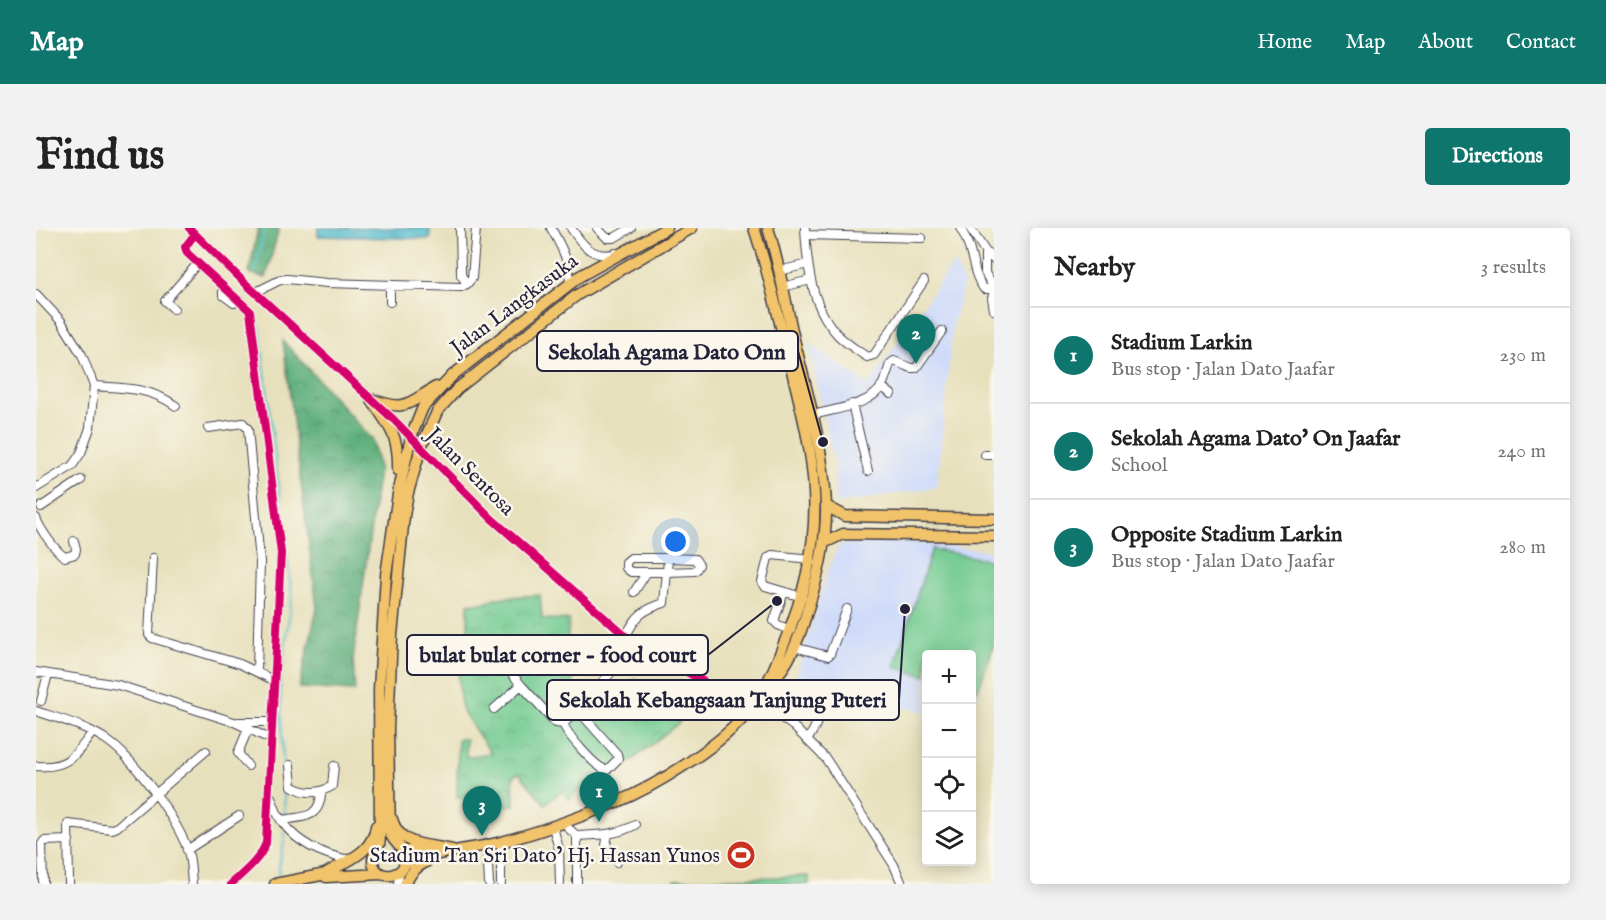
<!DOCTYPE html>
<html lang="en">
<head>
<meta charset="utf-8">
<style>
	:root { --surface:#fff; --page:#f2f2f2; --text:#222; --muted:#767676; --line:#e0e0e0; --accent:#0f766e }
	body { margin:0; font-family:"IM FELL English",serif; background:var(--page); color:var(--text) }
	.controls { position:absolute; right:18px; bottom:18px; display:grid; overflow:hidden; border-radius:6px; box-shadow:0 3px 15px #0003 }
	.controls button { width:54px; height:54px; display:grid; place-items:center; padding:0; border:0; border-bottom:2px solid var(--line); background:var(--surface); color:var(--text); font:30px sans-serif }
	.you { position:absolute; left:640px; top:314px; width:21px; height:21px; margin:-15px; border:4px solid #fff; border-radius:50%; background:#1a73e8; box-shadow:0 0 0 9px #1a73e833 }
	.badge { display:grid; place-items:center; width:39px; height:39px; border-radius:50%; background:var(--accent); color:#fff; font-size:20px; font-weight:700 }
	.pin { position:absolute; translate:-50% -50px; filter:drop-shadow(0 2px 3px #0008) }
	.pin::after { content:''; position:absolute; top:32px; width:21px; height:18px; background:inherit; clip-path:polygon(0 0,100% 0,50% 100%) }
	.list { margin:0; padding:0; list-style:none }
	h2 { display:flex; justify-content:space-between; align-items:center; height:78px; margin:0; padding:0 24px; font-size:26px }
	h2 small { font-size:20px; font-weight:400; color:var(--muted) }
	.list li { display:grid; grid-template-columns:39px 1fr auto; gap:18px; align-items:center; box-sizing:border-box; height:96px; padding:0 24px; border-top:2px solid var(--line) }
	.list b { display:block; font-size:22px; white-space:nowrap }
	.list p { margin:0; font-size:20px; white-space:nowrap; color:var(--muted) }
	.list em { font-size:20px; font-style:normal; color:var(--muted) }
	.icon { flex:none; width:33px; height:33px; fill:none; stroke:currentColor; stroke-width:2; stroke-linecap:round; stroke-linejoin:round }
	.map { position:relative; flex:none; width:958px; height:656px; overflow:hidden; border-radius:6px }
	header { display:flex; align-items:center; gap:36px; box-sizing:border-box; height:84px; padding:0 30px; background:var(--accent); color:#fff }
	header strong { font-size:28px }
	nav { display:flex; gap:33px; margin-inline-start:auto; font-size:21px }
	.intro { display:flex; align-items:center; justify-content:space-between; box-sizing:border-box; height:144px; padding:0 36px }
	h1 { margin:0; font-size:42px }
	.button { padding:15px 27px; border-radius:6px; background:var(--accent); color:#fff; font-size:21px; font-weight:700 }
	main { display:flex; gap:36px; padding:0 36px }
	aside { flex:1; background:var(--surface); border-radius:6px; box-shadow:0 3px 15px #0003 }
	.map>svg:first-child { display:block }
	.built { fill:#cedafa }
	.forest { fill:url(#forest-crowns); stroke:#40685b; stroke-width:1.5 }
	.park { fill:url(#park-crowns); stroke:#4a7666; stroke-width:1.5 }
	.pitch { fill:#72cb91; stroke:#4a7666; stroke-width:1.5 }
	.water { fill:url(#water-ripples); stroke:#3a6f84; stroke-width:1.5 }
	.lines { fill:none; stroke-linecap:round; stroke-linejoin:round }
	.stream { stroke:#51bccd; stroke-width:2 }
	.minor-casing { stroke:#403e4e; stroke-width:10 }
	.major-casing { stroke:#403e4e; stroke-width:13 }
	.minor { stroke:#fff; stroke-width:8 }
	.major { stroke:#f1c36a; stroke-width:10 }
	.cycleway-casing { stroke:#fbf7ec; stroke-width:11 }
	.cycleway { stroke:#d6006c; stroke-width:8 }
	.labels { text-anchor:middle; stroke-width:5; stroke-linejoin:round; paint-order:stroke }
	.street-label { font-size:21px; fill:#22223b; stroke:#fbf7ec }
	.poi-label { font-size:21px; fill:#22223b; stroke:#fbf7ec; text-anchor:end }
	.leader { fill:none; stroke:#22223b; stroke-width:2 }
	.callout-dot { fill:#22223b; stroke:#fbf7ec; stroke-width:2 }
	.callout { fill:#fbf7ec; stroke:#22223b; stroke-width:2 }
	.callout-label { font-size:22px; text-anchor:middle; font-weight:bold; fill:#22223b }
</style>
</head>
<body>
<header>
<strong>Map</strong>
<nav><a>Home</a><a>Map</a><a>About</a><a>Contact</a></nav>
</header>
<div class="intro"><h1>Find us</h1><a class="button">Directions</a></div>
<main>
<div class="map">
<svg width="958" height="656" viewBox="0 0 958 656">
	<defs>
		<pattern id="forest-crowns" width="20" height="18" patternUnits="userSpaceOnUse" patternTransform="scale(1.5)"><rect width="20" height="18" fill="#5daf7b"/><path d="M2 6a3 3 0 1 1 6 0M12 15a3 3 0 1 1 6 0" fill="none" stroke="#4c8e66"/></pattern>
		<pattern id="park-crowns" width="20" height="18" patternUnits="userSpaceOnUse" patternTransform="scale(1.5)"><rect width="20" height="18" fill="#72cb91"/><path d="M2 6a3 3 0 1 1 6 0M12 15a3 3 0 1 1 6 0" fill="none" stroke="#62ae7e"/></pattern>
		<pattern id="water-ripples" width="26" height="14" patternUnits="userSpaceOnUse" patternTransform="scale(1.5)"><rect width="26" height="14" fill="#51bccd"/><path d="M2 4q2-2 4 0t4 0M15 11q2-2 4 0t4 0" fill="none" stroke="#4398a8"/></pattern>
	</defs>
	<rect width="100%" height="100%" fill="#fbf7ec"/>
	<filter id="ink" filterUnits="userSpaceOnUse"><feTurbulence type="fractalNoise" baseFrequency=".0167" numOctaves="2"/><feDisplacementMap in="SourceGraphic" scale="12" xChannelSelector="R" yChannelSelector="G"/><feConvolveMatrix kernelMatrix="1 2 1 2 8 2 1 2 1" color-interpolation-filters="sRGB"/></filter>
	<filter id="wash" filterUnits="userSpaceOnUse"><feTurbulence type="fractalNoise" baseFrequency=".008" numOctaves="4" result="noise"/><feDisplacementMap in="SourceGraphic" scale="24" xChannelSelector="R" yChannelSelector="G"/><feGaussianBlur stdDeviation="1.35" result="paint"/><feColorMatrix in="noise" values="0 0 0 0 0 0 0 0 0 0 0 0 0 0 0 0 0 1.4 0 .05"/><feComposite in="paint" operator="in"/></filter>
	<g filter="url(#wash)">
		<rect width="100%" height="100%" fill="#e7e0bc"/>
		<path class="built" d="M918,34L928,55L917,95L901,259L799,276V238L772,114L832,157Z
			M860,313L958,323V416L936,483V427H891L890,484L758,456L791,346L803,317Z"/>
		<path class="forest" d="M222,0H243L230,50L213,45Z
			M247,113L337,212L343,240L317,432L319,463L263,460L281,380Z"/>
		<path class="park" d="M504,367L506,391L533,392L531,417H556L553,439L541,441L532,468L554,485L600,450L644,494L567,555L558,547L533,572L526,563L509,576L483,545L477,549L478,577L439,580L438,574L421,569L422,511H430V529L455,525L427,484L424,470L421,420L432,418V376L452,374L459,370Z"/>
		<path class="pitch" d="M896,321L958,333V416L942,462L936,460V427H891L890,448L858,439Z
			M773,648V656H639V652Z"/>
		<path class="water" d="M282,0H394V11L282,8Z"/>
		<g class="lines">
			<path class="stream" d="M219,44L229,0
				M223,94L256,368L244,453L249,589
				M243,650C241,634 249,620 249,603"/>
		</g>
	</g>
	<g filter="url(#ink)">
		<g class="lines">
			<g class="minor-casing">
				<path id="minor" d="M153,0L210,56L358,192L456,291L595,413L715,480
					M424,0L425,42V47L431,56
					M515,0C525,18 534,34 534,55
					M535,0C546,17 558,32 580,25
					M561,0L571,10H578L595,0
					M769,0C771,37 775,78 801,106C809,115 821,122 831,129L838,127L888,53
					M924,0C938,20 935,45 948,61H958
					M934,0L949,23L958,32
					M159,6L149,19L151,25L214,83L245,325L230,615C223,633 208,644 195,656
					M770,7L886,10
					M949,23V45L958,60
					M743,43L772,36
					M187,58V67L198,75L204,73
					M746,59L775,52
					M958,63L956,70L958,82
					M220,64L244,52L251,51L291,55L425,59L431,56L436,50L440,0
					M0,66L25,93L46,127L58,158L54,200L45,225L36,238L0,260
					M354,74V57
					M138,81L129,73L162,35
					M58,158C88,160 114,159 140,178
					M845,158L855,166
					M816,176L832,243
					M777,187C797,181 834,178 846,158C849,151 852,143 854,136L858,133L875,140H880L906,103
					M172,200L207,195L212,201L224,334L221,443
					M949,227H958
					M5,279L45,252
					M0,290C3,300 20,324 29,329L39,326L40,321L38,313
					M117,330L113,407L116,410L204,436L237,452
					M598,364L611,344
					M748,364L738,393L742,397L755,402
					M766,369L729,358L726,354L732,330L736,327L775,331
					M590,408C600,387 607,382 628,375L631,344L659,343L663,337L659,331L632,330L631,344H595L590,340V334L595,330H632
					M758,419L792,428L794,426L811,381
					M470,438L485,457
					M0,444L82,457L198,494L234,511
					M721,472L757,498L790,531L858,637L866,656
					M768,472L782,476C787,487 778,502 772,511
					M5,473L12,446
					M458,481L485,457L520,495L527,496L542,482
					M0,483C24,491 51,498 72,513C98,531 139,589 151,620C155,631 155,644 156,656
					M202,494H235
					M527,496C532,507 559,540 571,542L582,531L581,526L542,482L600,416
					M254,537L256,558C269,566 283,566 296,558L298,538
					M0,538C31,541 40,527 56,505
					M212,538L202,525L212,501
					M235,569C238,577 241,588 247,595C263,617 288,627 314,632
					M245,592C267,589 285,591 285,563
					M530,594L532,600L541,608C562,607 581,607 599,597
					M517,599L523,621L524,656
					M572,606L570,617L581,634
					M541,608V656
					M465,614V656
					M451,617L453,656
					M151,622L203,588
					M7,656L6,616L8,613L33,612
					M33,656L32,596L76,601L81,599L170,523
					M362,656L363,644"/>
			</g>
			<g class="major-casing">
				<path id="major" d="M631,0L544,48L417,147L387,179L375,209L362,266L350,347L343,461L344,603C344,608 344,614 343,617C340,624 336,627 337,635C341,655 373,649 369,628C367,619 357,614 354,605L352,501L356,407L368,288L372,265L385,219L401,184L421,161L541,67L656,0
					M732,0C743,35 749,71 757,107C770,162 788,219 790,277C791,313 782,349 771,384C763,410 754,437 733,456
					M335,171C353,199 363,206 362,242
					M335,171C371,184 370,176 400,159
					M790,278L809,288L958,291
					M788,315L807,306L958,308
					M356,591C364,620 392,616 417,622
					M368,623H398
					M369,636C398,624 431,622 461,615C502,605 542,590 581,574C622,557 678,521 708,489C727,468 737,444 747,418C768,368 781,319 778,264C776,218 763,172 752,127C741,84 732,42 718,0
					M289,646C309,633 337,626 340,598
					M290,649L345,646
					M239,656L295,645
					M369,656C375,645 379,639 390,634"/>
			</g>
			<use href="#minor" class="minor"/>
			<use href="#major" class="major"/>
			<g class="cycleway-casing">
				<path id="cycleway" d="M153,0L210,56L358,192L456,291L595,413L715,480
					M159,6L149,19L151,25L214,83L245,325L230,615C223,633 208,644 195,656"/>
			</g>
			<use href="#cycleway" class="cycleway"/>
		</g>
	</g>
	<defs>
		<g id="stadium-disc" transform="scale(1.5)"><circle r="9.5" fill="#c8321e" stroke="#fbf7ec"/><path d="M0-5a6.5 5 0 1 0 0 10a6.5 5 0 1 0 0-10ZM-3.5-1.8h7v3.6h-7Z" fill="#fff"/></g>
	</defs>
	<g fill-rule="evenodd">
		<use href="#stadium-disc" x="705" y="627"/>
	</g>
	<g class="labels">
		<g class="street-label">
			<text transform="translate(478 76) rotate(-37)" y="7">Jalan Langkasuka</text>
			<text transform="translate(435 243) rotate(45)" y="7">Jalan Sentosa</text>
		</g>
		<g class="poi-label">
			<text x="684" y="634">Stadium Tan Sri Dato’ Hj. Hassan Yunos</text>
		</g>
	</g>
	<path class="leader" d="M787 214L762 123M741 373L672 427M869 381L863 472"/>
	<g class="callout-dot">
		<circle cx="787" cy="214" r="6"/>
		<circle cx="741" cy="373" r="6"/>
		<circle cx="869" cy="381" r="6"/>
	</g>
	<g class="callout">
		<rect x="501" y="103" width="261" height="40" rx="6"/>
		<rect x="371" y="407" width="301" height="40" rx="6"/>
		<rect x="511" y="452" width="352" height="40" rx="6"/>
	</g>
	<g class="callout-label">
		<text x="631" y="131">Sekolah Agama Dato Onn</text>
		<text x="522" y="434">bulat bulat corner - food court</text>
		<text x="687" y="479">Sekolah Kebangsaan Tanjung Puteri</text>
	</g>
</svg>
<div class="controls">
<button>+</button>
<button>−</button>
<button><svg class="icon" aria-label="locate" viewBox="0 0 24 24"><circle cx="12" cy="12" r="6"/><path d="M12 2v4M12 18v4M2 12h4M18 12h4"/></svg></button>
<button><svg class="icon" aria-label="layers" viewBox="0 0 24 24"><path d="M12 4l9 5-9 5-9-5zM3 14l9 5 9-5"/></svg></button>
</div>
<div class="you"></div>
<div class="pin badge" style="left:563px;top:594px">1</div>
<div class="pin badge" style="left:880px;top:136px">2</div>
<div class="pin badge" style="left:446px;top:608px">3</div>
</div>
<aside>
<h2>Nearby<small>3 results</small></h2>
<ul class="list">
<li><span class="badge">1</span><div><b>Stadium Larkin</b><p>Bus stop · Jalan Dato Jaafar</p></div><em>230 m</em></li>
<li><span class="badge">2</span><div><b>Sekolah Agama Dato' On Jaafar</b><p>School</p></div><em>240 m</em></li>
<li><span class="badge">3</span><div><b>Opposite Stadium Larkin</b><p>Bus stop · Jalan Dato Jaafar</p></div><em>280 m</em></li>
</ul>
</aside>
</main>
</body>
</html>
